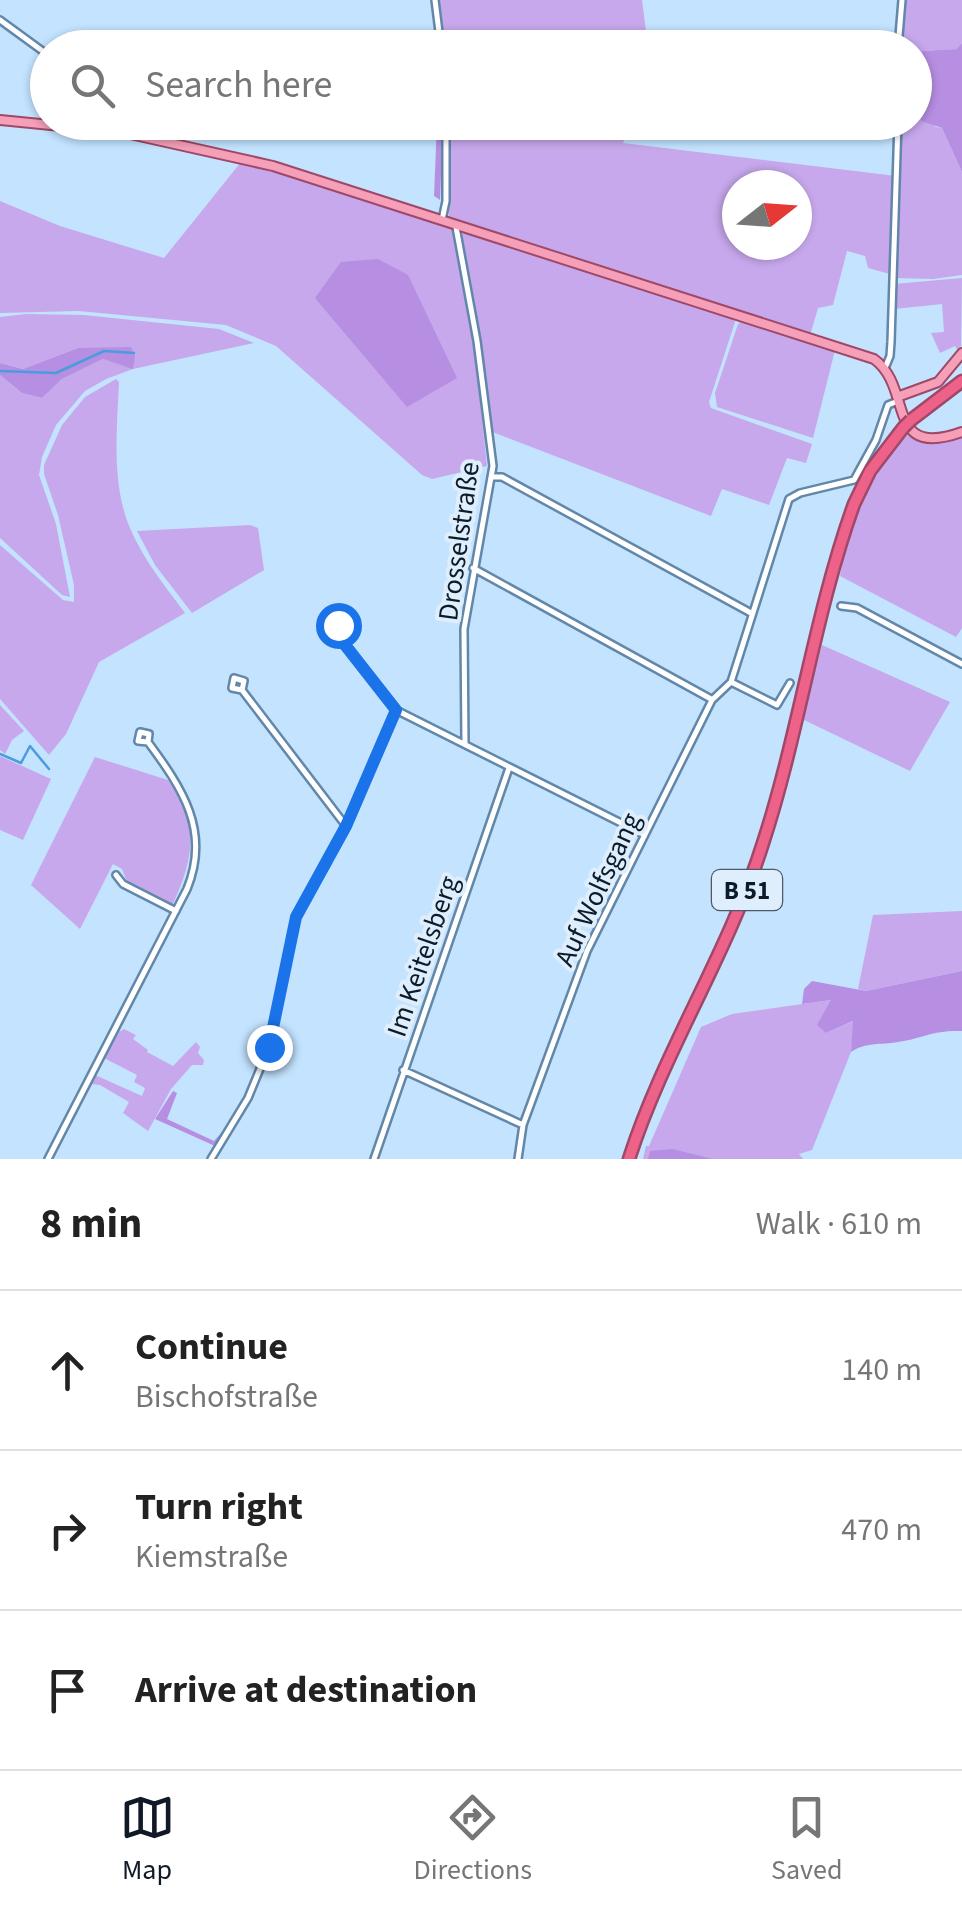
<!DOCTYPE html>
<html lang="en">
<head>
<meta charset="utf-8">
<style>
	:root { --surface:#fff; --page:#f2f2f2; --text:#222; --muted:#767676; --line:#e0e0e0; --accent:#111827 }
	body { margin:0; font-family:"Source Sans 3",sans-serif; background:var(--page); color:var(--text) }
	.compass { position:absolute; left:722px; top:170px; width:90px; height:90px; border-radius:50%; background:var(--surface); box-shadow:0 2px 8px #0004; rotate:73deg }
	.stop { position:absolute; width:30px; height:30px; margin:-22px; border:8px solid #1a73e8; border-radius:50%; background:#fff }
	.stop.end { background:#1a73e8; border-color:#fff; box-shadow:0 2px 10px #0008 }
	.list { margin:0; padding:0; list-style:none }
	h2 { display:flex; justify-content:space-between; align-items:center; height:130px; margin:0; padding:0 40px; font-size:42px }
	h2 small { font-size:32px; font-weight:400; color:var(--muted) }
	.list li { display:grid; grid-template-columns:65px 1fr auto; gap:30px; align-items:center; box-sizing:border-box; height:160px; padding:0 40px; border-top:2px solid var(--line) }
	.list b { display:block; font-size:38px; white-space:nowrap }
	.list p { margin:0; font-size:32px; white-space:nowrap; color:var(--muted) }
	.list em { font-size:32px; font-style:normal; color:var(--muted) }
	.icon { flex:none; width:55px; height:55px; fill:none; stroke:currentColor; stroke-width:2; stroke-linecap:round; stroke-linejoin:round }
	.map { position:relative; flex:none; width:962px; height:1159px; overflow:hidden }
	.search { position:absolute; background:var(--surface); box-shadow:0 2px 8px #0004; left:30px; right:30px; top:30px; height:110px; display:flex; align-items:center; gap:25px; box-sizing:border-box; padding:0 35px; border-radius:55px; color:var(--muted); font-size:38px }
	.sheet { height:610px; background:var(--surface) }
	nav { display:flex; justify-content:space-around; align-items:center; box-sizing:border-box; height:140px; border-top:2px solid var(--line); background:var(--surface); font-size:28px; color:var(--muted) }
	nav a { display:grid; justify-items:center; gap:5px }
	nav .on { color:var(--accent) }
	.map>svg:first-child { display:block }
	.green { fill:#c7a8ec; fill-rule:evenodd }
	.forest { fill:#b68ee2 }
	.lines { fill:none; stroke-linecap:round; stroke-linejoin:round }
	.stream { stroke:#499cdd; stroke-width:2.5 }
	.minor-casing { stroke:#6287a8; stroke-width:10 }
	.major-casing { stroke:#9f4867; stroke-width:12 }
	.highway-casing { stroke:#9f4867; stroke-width:15 }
	.minor { stroke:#fff; stroke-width:5 }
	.major { stroke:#f5a0b8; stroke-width:8 }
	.highway { stroke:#ee6189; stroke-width:10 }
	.highway-bridge-casing { stroke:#9f4867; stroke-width:15; stroke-linecap:butt }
	.highway-bridge { stroke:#ee6189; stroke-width:10 }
	.route { stroke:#1a73e8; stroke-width:12 }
	.labels { text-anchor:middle; stroke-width:8; stroke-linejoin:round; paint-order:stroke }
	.shield { fill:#deeefc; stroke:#4b5a68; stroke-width:2.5 }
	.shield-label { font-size:25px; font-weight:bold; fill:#0c1b28 }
	.street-label { font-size:28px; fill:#0c1b28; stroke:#deeefc }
</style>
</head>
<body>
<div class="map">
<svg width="962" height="1159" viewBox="0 0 962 1159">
	<rect width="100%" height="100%" fill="#c3e3ff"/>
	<path class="green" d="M436,0H642L648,47H444Z
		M903,0H962V43L958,49L922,51L917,111L936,127L942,128L962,172V275L933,279L894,278L900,123L914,122V48L899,47Z
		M448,123H631L623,143L896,176L890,274L868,268L865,256L847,251L833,305L818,308L810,336L449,221ZM737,185H797V245H737Z
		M241,162L294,175L453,230L472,328L487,466L432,479L422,475L276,346L226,325L79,311L0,313V201L60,226L164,258Z
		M466,232L733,317L735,322L709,402L711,408L812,444L806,463L787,458L769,505L722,489L711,516L490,431L483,366L461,242L460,236Z
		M962,278L961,346L958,351L955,346L940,353L931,333L944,332L942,304L894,309V284Z
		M26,314L84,315L219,329L254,343L133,369L106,379L85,391L56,425L42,457L39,475L56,524L70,597L62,595L0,538V375L22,393L42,398L62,379L103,359L132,368L78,348L23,369L0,363V317Z
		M743,320L835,350L813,438L717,407L715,393L738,324Z
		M116,379L119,382C117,428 111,484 130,528C143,559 165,586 185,613L99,662L66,734L49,755L0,699V545L63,600L74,602V585L58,515L44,474V465L62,425L85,397Z
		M910,433L936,443L962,436V628L956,637L840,576C850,522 866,469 910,433Z
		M250,525L258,528L264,570L192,613L155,565L137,531Z
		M822,645L950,702L910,771L802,719Z
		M0,705L24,731L12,740L5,754L0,750Z
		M0,756L51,779L23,840L0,830Z
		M95,757L168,780C200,823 194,858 173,904L170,905L128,884L122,869L113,864L80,929L31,885Z
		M962,911V971L866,991L858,989L873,915Z
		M831,1000L826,1033L854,1021L851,1052L812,1150L799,1154L803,1159H714L672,1149L701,1159H643L646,1146H649L701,1027L732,1014Z
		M124,1029L136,1035L133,1039L148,1050L147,1052L173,1066L196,1042L200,1047L198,1053L204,1060L203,1065H192L171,1089L148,1131L123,1113L129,1102L100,1085L91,1084L95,1075L142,1096L145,1088L134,1082L137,1075L104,1058L115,1034Z"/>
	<path class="forest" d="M962,43V172L942,128L921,121L922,112L917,111L922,51L957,49Z
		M437,123H443L440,200L434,196Z
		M378,259L408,275L457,378L407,407L315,298L341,262Z
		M131,347L135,357L133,369L103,359L62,379L42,398L22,393L0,375V363L23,369L78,348Z
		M962,971V1031C932,1030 924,1038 898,1042C880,1045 866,1042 851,1052L853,1021L826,1033L817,1025L831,1000L802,1004L804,989L812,981L866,991Z
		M173,1091L177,1093L167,1119L214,1141L225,1129L215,1146L155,1119Z
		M673,1149L714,1159H648L650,1151Z"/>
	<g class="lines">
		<path class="stream" d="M0,371L56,373L104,351L134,353
			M0,754L21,763L30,746L49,769"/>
		<g class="minor-casing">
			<path id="minor" d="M435,0L441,48
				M0,20L48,55
				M898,48L902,0
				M442,220L446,201V122
				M456,227L477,341L493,466L464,629L465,744
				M885,368L890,356L891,342L898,122
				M491,477H502L751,613
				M473,568L711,699
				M841,606L857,608L962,664
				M338,636L340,630L338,625H328V636H338L396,710L643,834
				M790,683L777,705L731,682L789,499L800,493L854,480L876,440L888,405L898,401
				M242,690L232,688L234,678L244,681L242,690L346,826
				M116,875L123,884L176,911
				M403,1070L523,1125
				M48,1159L187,889C211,831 182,788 148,742L149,734L140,732L138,741L148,742
				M211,1159L248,1098L269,1047L296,917L346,826L396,710
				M374,1159L509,768
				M518,1159L523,1125L587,951L712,700L731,682"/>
		</g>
		<g class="major-casing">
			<path id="major" d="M0,120L121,132L273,166L874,359C914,388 884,460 962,432
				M897,397L938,382L962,353"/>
		</g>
		<g class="highway-casing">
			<path id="highway" d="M911,420L962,381
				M629,1159C664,1050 729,952 763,843C799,733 815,612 854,504L870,471L903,428"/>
		</g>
		<use href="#minor" class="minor"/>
		<use href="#major" class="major"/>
		<use href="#highway" class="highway"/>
		<g class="highway-bridge-casing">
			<path id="highway-bridge" d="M903,428L911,420"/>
		</g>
		<use href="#highway-bridge" class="highway-bridge"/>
	</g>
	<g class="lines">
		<path class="route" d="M269,1047L296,917L346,826L396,710L338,636L340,630L338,625"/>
	</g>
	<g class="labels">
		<rect class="shield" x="712" y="870" width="70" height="40" rx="8"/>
		<g class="shield-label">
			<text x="747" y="899">B 51</text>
		</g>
		<g class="street-label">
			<text transform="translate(458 541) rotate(-82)" y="10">Drosselstraße</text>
			<text transform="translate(597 889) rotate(-65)" y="10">Auf Wolfsgang</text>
			<text transform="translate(422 956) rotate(-71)" y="10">Im Keitelsberg</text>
		</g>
	</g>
</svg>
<svg class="compass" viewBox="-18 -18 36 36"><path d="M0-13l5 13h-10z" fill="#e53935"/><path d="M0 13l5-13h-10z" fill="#767676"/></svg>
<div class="stop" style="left:338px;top:625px"></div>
<div class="stop end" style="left:269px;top:1047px"></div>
<div class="search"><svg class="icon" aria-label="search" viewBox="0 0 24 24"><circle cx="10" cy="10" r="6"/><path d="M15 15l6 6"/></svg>Search here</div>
</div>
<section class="sheet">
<h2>8 min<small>Walk · 610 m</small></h2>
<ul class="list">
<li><svg class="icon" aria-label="ahead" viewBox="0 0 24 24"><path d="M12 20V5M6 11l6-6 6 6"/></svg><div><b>Continue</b><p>Bischofstraße</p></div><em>140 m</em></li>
<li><svg class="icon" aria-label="right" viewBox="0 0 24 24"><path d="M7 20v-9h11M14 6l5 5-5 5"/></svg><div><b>Turn right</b><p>Kiemstraße</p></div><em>470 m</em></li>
<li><svg class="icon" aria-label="arrive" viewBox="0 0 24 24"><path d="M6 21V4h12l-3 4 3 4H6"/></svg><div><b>Arrive at destination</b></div></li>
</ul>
</section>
<nav>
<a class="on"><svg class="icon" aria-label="map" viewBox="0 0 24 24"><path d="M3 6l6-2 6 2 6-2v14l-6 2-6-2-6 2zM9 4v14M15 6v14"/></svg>Map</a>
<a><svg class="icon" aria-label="directions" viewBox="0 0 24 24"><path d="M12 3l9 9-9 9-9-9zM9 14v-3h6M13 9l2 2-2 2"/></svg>Directions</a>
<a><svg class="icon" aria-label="saved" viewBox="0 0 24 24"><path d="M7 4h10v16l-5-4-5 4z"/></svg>Saved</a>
</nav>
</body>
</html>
